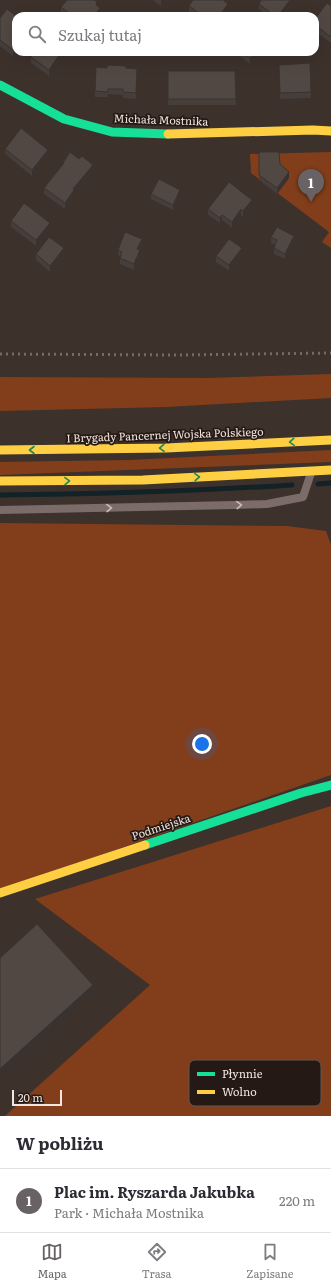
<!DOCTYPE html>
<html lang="pl">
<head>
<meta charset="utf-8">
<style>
	:root { --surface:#fff; --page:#f7f7f7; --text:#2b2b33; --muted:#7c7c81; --line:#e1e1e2; --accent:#696264 }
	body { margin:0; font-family:Literata,serif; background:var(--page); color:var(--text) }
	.scale { position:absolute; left:12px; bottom:10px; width:50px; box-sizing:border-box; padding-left:4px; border:2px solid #f4e5de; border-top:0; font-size:11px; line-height:14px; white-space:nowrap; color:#f4e5de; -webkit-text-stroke:3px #241914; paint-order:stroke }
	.you { position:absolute; left:202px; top:744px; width:14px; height:14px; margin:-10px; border:3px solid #fff; border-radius:50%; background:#1a73e8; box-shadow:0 0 0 6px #1a73e833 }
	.badge { display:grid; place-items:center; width:26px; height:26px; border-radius:50%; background:var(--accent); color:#fff; font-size:13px; font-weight:700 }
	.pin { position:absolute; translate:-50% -33px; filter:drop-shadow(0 1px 2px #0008) }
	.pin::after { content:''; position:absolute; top:21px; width:14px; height:12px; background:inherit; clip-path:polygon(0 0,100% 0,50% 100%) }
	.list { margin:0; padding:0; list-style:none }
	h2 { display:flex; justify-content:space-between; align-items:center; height:52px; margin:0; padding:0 16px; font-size:17px }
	h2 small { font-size:13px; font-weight:400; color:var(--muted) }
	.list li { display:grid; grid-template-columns:26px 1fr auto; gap:12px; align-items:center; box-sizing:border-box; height:64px; padding:0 16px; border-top:1px solid var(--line) }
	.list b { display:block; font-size:15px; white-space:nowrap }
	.list p { margin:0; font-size:13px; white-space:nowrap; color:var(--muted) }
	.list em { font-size:13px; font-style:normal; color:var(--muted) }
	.icon { flex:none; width:22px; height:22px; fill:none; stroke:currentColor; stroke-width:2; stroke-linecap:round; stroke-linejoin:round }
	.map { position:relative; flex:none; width:331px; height:1116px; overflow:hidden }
	.search { position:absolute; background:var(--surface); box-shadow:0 4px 16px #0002; left:12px; right:12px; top:12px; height:44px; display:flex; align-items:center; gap:10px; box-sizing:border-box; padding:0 14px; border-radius:12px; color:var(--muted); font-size:15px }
	.sheet { height:116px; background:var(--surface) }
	nav { display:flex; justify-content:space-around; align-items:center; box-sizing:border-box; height:56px; border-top:1px solid var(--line); background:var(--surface); font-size:11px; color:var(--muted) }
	nav a { display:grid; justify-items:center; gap:2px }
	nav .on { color:var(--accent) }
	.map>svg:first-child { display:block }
	.green { fill:#823e1a }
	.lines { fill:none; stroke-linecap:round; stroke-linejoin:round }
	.stream { stroke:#122226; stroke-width:5 }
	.lane { stroke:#7b6c6a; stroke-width:8 }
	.fast { stroke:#16e098; stroke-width:9 }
	.slow { stroke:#ffcf43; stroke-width:9 }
	.rail { stroke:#766a68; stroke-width:3; stroke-dasharray:2 4; stroke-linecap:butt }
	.wall { fill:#463e3a }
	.shaded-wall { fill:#39322f }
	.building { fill:#514843; stroke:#39322f }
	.oneway { stroke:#1c865d }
	.oneway2 { stroke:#cabbb5 }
	.labels { text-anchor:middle; stroke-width:3.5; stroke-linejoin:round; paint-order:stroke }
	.street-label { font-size:11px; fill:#f4e5de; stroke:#241914 }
	.key { fill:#241914; stroke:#625651; stroke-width:1 }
	.key-label { font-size:11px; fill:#f4e5de }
</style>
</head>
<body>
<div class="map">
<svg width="331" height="1116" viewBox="0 0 331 1116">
	<rect width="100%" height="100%" fill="#3d312c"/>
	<path class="green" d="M331,152V248L322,242L329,232L251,173L250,154Z
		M331,374V398L166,407L0,411V377L208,378Z
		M331,450V462L0,475V462L129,460Z
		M0,523L287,526L326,531L331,545V775L0,890Z
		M331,806V1116H5L150,985L35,899Z"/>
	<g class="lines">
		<path class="stream" d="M318,484L331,483
			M0,495C98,494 195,491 292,485"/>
		<path class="lane" d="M0,510L234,505L267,504L303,497L311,473"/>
		<path class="fast" d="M0,85L64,119L112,132L168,134
			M145,845L301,793L331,785"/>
		<path class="slow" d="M168,134L313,130L331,131
			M0,450L166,448L331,440
			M0,481L143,480L331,470
			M0,893L145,845"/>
		<path class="rail" d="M0,354L177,355L331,353"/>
	</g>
	<path class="wall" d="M153,0H166L161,6Z
		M293,0V2L282,16H268L259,9V4Z
		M97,6L100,14L98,16H65L61,13V7Z
		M189,6L228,10L223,16H194L189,12Z
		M331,6V43L315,31V19Z
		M16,16L13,56L0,46V18Z
		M65,52L49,76L31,63V57Z
		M127,52H134L131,55Z
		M235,52H259L250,64Z
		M310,63L311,98L280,99L279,71Z
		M126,68L137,69L136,99L123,98V95L108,94V97H95V91Z
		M168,71H235L236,105H168Z
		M5,149L48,156L32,176L5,154Z
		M259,152L280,164L289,178L277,194L259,180Z
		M63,163L93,170L74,194V196L65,209L44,194V188L63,165Z
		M151,194L180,196L173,210L151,199Z
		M252,206L243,217L241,215L232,228L222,220L220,223L208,215V209Z
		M11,221L50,228L36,246L11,227Z
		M271,237L294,241L285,259L274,254V248L275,245L271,243Z
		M142,245L140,250V256L134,270L120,264V257L118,255V250Z
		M36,254H64L50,272L36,260Z
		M242,254L229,271L216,262V256Z"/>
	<path class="shaded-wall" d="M161,0H166L161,6Z
		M290,0H293V2L282,16H278Z
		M228,4V10L223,16H219Z
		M100,8V14L98,16H94Z
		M16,46V52L13,56V50Z
		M61,52H65L49,76V70Z
		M255,52H259L250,64V58Z
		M48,150V156L32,176V170Z
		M93,165V170L74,194V196L65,209V203L73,189Z
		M289,172V178L277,194V188Z
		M180,190V196L173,210V205Z
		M252,200V206L243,217V211Z
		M241,209V215L232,228V222Z
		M222,215V220L220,223V218Z
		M50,223V228L36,246V240Z
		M294,236V241L285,259V254Z
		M142,239V245L137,255V249Z
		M64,248V254L50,272V266Z
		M242,248V254L229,271V265Z
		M140,250V256L134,270V264Z
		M93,985V993L0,1077V1069Z"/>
	<path class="building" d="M67,0H94L97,2L96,5L100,8L94,16H73L61,7Z
		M193,0H223L228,4L219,16H199L200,14L189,6Z
		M261,0H290L278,16H275L259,4Z
		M327,3L331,6V37L315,25V19Z
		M7,9L16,16V46L13,50L0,40V18Z
		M35,52H61L49,70L31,57Z
		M242,52H255L250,58Z
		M310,63L311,92L280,93L279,65Z
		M107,65L126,66V68L137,69L136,93L123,92V89H108V92L95,91L96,67L107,68Z
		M168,71H235L236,99H168Z
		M21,128L48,150L32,170L5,149Z
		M70,152L79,159L82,156L93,165L73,189L74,190L65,203L44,188L64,163H63Z
		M259,152H279L280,164L289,172L277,188L259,175Z
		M159,179L180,190L173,205L151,194Z
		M229,182L252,200L243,211L241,209L232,222L222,215L220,218L208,209Z
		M24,203L50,223L36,240L11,221Z
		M277,227L294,236L285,254L274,248L277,240L271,237Z
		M125,232L142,239L137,249L140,250L134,264L120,258L122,252L118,250Z
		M49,237L64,248L50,266L36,254Z
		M229,239L242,248L229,265L216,256Z
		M37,924L93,985L0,1069V958Z"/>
	<defs><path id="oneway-chevron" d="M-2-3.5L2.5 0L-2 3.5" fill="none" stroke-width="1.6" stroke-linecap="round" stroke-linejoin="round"/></defs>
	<g class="oneway">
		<use href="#oneway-chevron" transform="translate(292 442) rotate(177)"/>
		<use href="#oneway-chevron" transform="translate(162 448) rotate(178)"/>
		<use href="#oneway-chevron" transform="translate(32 450) rotate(-180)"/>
		<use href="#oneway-chevron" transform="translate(197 477) rotate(-3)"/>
		<use href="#oneway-chevron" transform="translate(67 481) rotate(-1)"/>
	</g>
	<g class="oneway2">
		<use href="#oneway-chevron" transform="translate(239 505) rotate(-3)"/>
		<use href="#oneway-chevron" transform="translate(109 508) rotate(-1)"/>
	</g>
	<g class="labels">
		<g class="street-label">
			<text transform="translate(161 120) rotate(2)" y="4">Michała Mostnika</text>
			<text transform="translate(165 435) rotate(-2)" y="4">I Brygady Pancernej Wojska Polskiego</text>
			<text transform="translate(161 827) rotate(-18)" y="4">Podmiejska</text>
		</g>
	</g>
	<rect x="189" y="1060" width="132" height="46" rx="6" class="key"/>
	<rect x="197" y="1072" width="18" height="4" fill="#16e098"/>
	<rect x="197" y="1090" width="18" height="4" fill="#ffcf43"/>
	<g class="key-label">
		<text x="222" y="1078">Płynnie</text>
		<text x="222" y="1096">Wolno</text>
	</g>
</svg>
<div class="scale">20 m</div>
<div class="you"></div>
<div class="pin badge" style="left:311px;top:202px">1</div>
<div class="search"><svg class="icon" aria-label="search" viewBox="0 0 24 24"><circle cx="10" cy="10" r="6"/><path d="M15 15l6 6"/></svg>Szukaj tutaj</div>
</div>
<section class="sheet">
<h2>W pobliżu<small></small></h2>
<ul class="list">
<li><span class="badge">1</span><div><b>Plac im. Ryszarda Jakubka</b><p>Park · Michała Mostnika</p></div><em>220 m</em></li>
</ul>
</section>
<nav>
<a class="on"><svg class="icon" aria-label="map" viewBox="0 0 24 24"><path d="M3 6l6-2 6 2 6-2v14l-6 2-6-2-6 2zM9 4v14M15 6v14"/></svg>Mapa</a>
<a><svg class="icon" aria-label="directions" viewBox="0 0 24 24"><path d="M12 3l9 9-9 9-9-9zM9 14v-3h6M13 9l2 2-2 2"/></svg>Trasa</a>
<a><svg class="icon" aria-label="saved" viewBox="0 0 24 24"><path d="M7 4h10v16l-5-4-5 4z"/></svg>Zapisane</a>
</nav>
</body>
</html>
